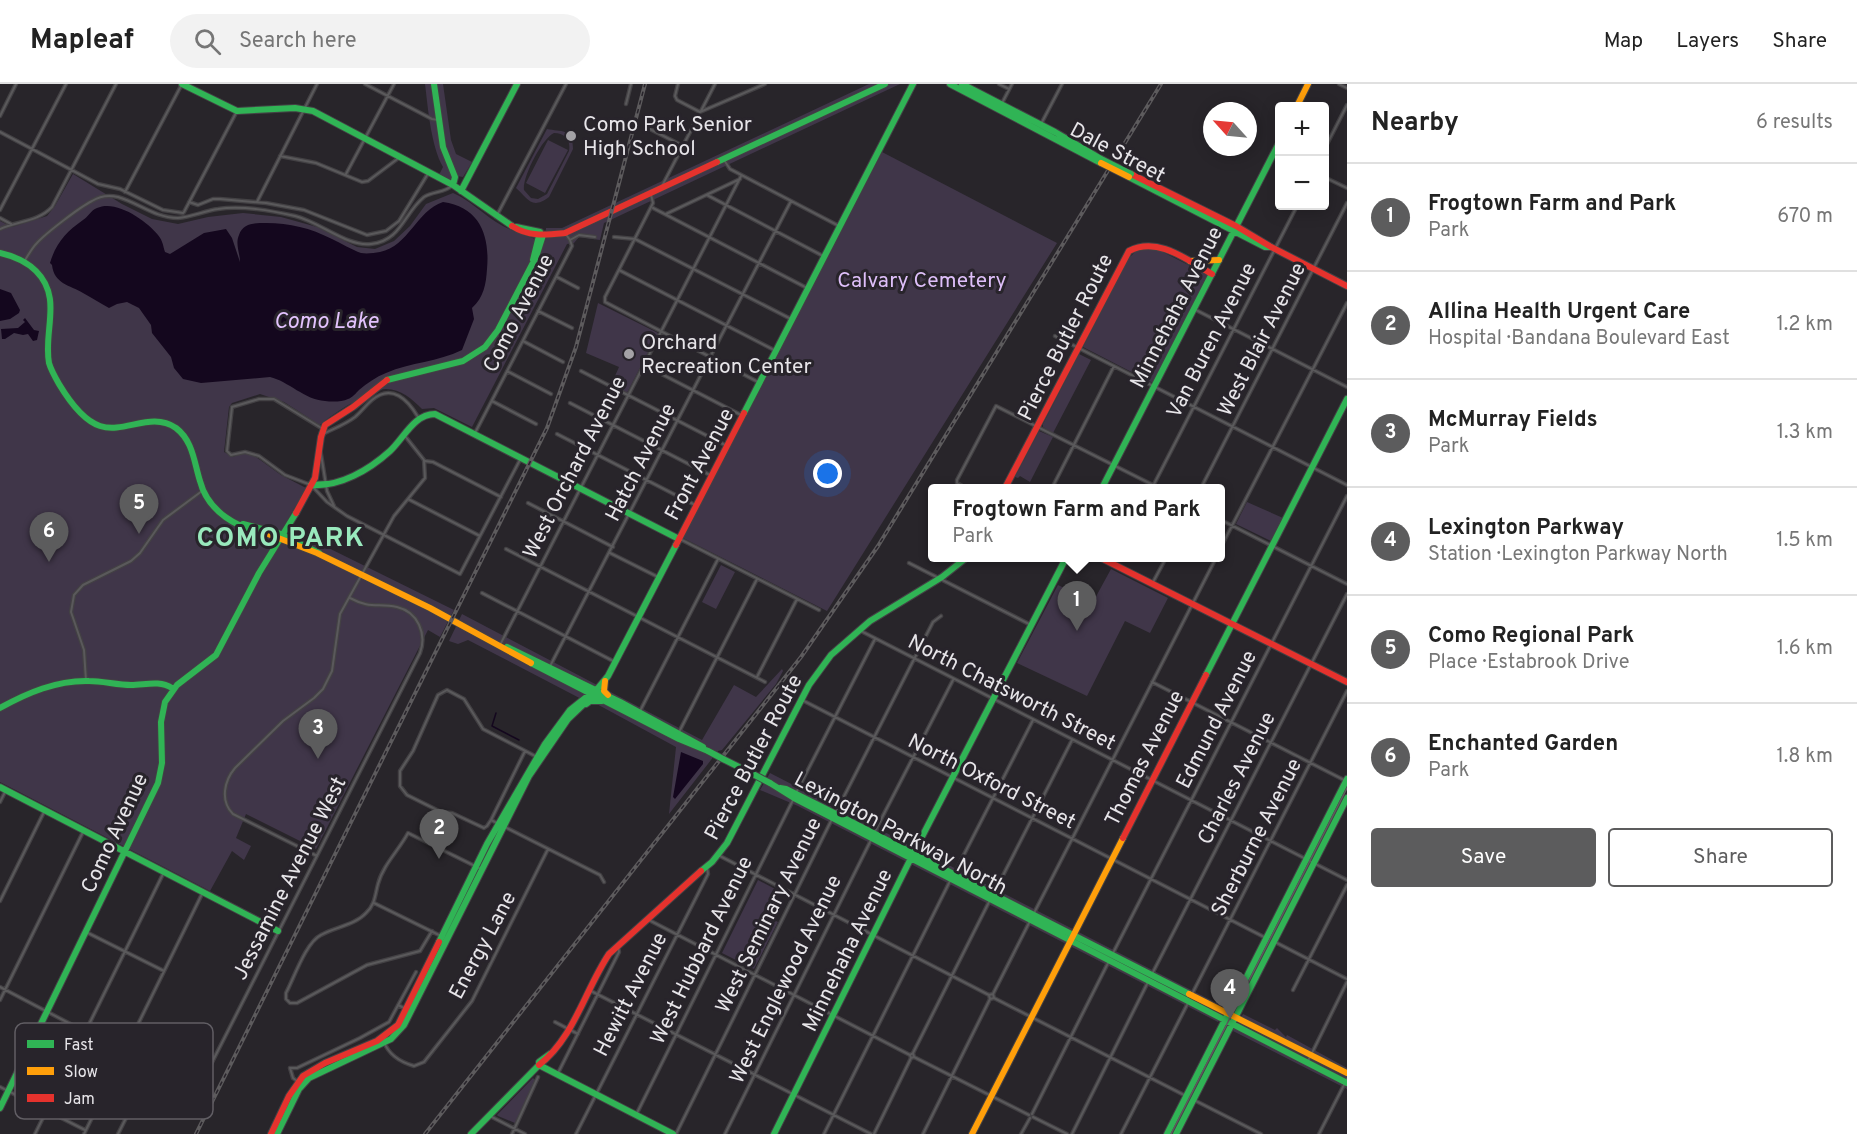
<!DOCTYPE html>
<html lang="en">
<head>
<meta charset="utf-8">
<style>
	:root { --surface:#fff; --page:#f2f2f2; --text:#222; --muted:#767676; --line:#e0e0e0; --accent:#5c5c5d }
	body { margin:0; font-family:Overpass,sans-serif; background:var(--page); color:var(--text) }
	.controls { position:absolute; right:18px; top:18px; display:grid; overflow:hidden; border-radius:6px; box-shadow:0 3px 15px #0003 }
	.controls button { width:54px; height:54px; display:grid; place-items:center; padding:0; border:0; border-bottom:2px solid var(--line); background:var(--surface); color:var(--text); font:30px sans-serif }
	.compass { position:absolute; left:1203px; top:18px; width:54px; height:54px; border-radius:50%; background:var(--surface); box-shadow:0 3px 15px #0003; rotate:297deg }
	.you { position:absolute; left:828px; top:390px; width:21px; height:21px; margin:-15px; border:4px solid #fff; border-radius:50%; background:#1a73e8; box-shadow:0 0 0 9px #1a73e833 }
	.badge { display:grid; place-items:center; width:39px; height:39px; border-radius:50%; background:var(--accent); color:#fff; font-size:20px; font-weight:700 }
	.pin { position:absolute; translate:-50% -50px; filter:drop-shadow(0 2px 3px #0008) }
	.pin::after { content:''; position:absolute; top:32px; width:21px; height:18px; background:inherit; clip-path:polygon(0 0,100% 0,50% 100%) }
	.popup { position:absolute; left:928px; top:400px; width:297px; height:78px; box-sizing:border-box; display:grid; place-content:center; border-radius:6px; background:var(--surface); filter:drop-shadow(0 2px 4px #0005); font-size:20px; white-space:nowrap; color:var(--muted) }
	.popup b { font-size:22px; color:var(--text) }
	.popup::after { content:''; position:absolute; left:50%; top:100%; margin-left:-12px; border:12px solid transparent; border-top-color:var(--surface) }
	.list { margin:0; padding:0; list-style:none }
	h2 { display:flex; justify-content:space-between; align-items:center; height:78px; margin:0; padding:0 24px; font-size:26px }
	h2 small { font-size:20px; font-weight:400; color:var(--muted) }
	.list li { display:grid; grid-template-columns:39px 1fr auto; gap:18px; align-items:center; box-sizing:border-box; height:108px; padding:0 24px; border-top:2px solid var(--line) }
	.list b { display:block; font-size:22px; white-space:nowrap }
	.list p { margin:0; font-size:20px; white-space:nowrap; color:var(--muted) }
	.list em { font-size:20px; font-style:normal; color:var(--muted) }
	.actions { display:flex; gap:12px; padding:18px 24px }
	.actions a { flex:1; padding:14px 0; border:2px solid var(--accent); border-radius:6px; text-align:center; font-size:21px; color:var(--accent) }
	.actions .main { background:var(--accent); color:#fff }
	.icon { flex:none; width:33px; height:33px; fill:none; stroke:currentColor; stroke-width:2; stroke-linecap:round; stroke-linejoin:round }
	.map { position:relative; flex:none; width:1347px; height:1050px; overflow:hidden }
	header { display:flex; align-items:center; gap:36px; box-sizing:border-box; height:84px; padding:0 30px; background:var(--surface); border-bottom:2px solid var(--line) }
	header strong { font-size:28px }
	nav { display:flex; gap:33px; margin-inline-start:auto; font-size:21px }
	.search { width:420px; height:54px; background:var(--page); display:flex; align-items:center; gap:15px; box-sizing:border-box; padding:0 21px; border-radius:33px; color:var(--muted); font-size:22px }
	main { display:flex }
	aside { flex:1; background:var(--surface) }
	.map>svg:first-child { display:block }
	.green { fill:#403649; fill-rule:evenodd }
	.water { fill:#14071e }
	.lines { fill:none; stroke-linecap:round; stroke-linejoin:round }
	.stream { stroke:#14071e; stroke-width:1.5 }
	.street-casing { stroke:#434144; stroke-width:4.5 }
	.fast-casing { stroke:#434144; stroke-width:8 }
	.slow-casing { stroke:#434144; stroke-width:8 }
	.jam-casing { stroke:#434144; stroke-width:8 }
	.street { stroke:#5a595b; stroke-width:2 }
	.fast { stroke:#30b455; stroke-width:6 }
	.slow { stroke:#ff9f0a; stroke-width:6 }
	.jam { stroke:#e5322d; stroke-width:6 }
	.tram { stroke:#5d5b5d; stroke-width:1.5 }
	.rail-casing { stroke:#5d5b5d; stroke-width:4 }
	.rail { stroke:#28242b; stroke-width:1.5; stroke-dasharray:4.5; stroke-linecap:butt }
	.fast-bridge-casing { stroke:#434144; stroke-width:8; stroke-linecap:butt }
	.slow-bridge-casing { stroke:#434144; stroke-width:8; stroke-linecap:butt }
	.fast-bridge { stroke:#30b455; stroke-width:6 }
	.slow-bridge { stroke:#ff9f0a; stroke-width:6 }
	.poi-dot { fill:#a4a2a6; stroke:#28242b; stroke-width:2 }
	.labels { text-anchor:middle; stroke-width:6; stroke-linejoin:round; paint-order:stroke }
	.poi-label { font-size:21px; fill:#e7e5e9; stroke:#28242b; text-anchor:start }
	.street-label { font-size:21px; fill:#e7e5e9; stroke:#28242b }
	.park-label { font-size:21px; fill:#debff9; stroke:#28242b }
	.water-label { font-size:22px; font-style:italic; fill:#e3c3fe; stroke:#28242b }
	.district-label { font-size:27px; font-weight:bold; letter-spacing:1.5px; fill:#99e9bd; stroke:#28242b }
	.key { fill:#28242b; stroke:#615e64; stroke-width:1.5 }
	.key-label { font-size:16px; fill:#e7e5e9 }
</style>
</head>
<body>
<header>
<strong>Mapleaf</strong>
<div class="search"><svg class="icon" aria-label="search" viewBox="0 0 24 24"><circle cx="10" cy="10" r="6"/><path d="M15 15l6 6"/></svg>Search here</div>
<nav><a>Map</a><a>Layers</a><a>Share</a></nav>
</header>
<main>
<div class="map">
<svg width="1347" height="1050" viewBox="0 0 1347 1050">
	<rect width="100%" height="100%" fill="#28252a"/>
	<path class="green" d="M425,0H443L451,56L456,70L472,78L463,93L457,92L450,96L439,91L443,83C431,62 428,24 425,0Z
		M869,0H900L604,139L600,156L579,153L574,159L567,160L472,343L434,324L422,325C412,315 401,305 386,305C371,305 332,330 320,341L284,318L260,310L232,319L229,323L224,368L233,373L242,369L252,370L281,391L306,404L284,442L454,526L440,553L428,546L316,765L246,730L236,754L251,762L244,776L232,767L210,807L0,698V137L12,143L47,132L55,122L73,90L122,120L152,135L178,140L208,133L243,129L281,133L317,143L357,163L375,165L394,157L410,142L426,120L453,109C469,116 481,128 496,138C510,147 528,153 545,158L546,144H562Z
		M547,45C561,48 573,44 573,65L549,113C531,127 527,113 516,104ZM554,49C565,49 571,56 569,67L547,110L538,115L531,114L524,106C522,94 542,54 554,49Z
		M548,56L568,66L545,109L526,99Z
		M882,68L1057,159L827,527L683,454Z
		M1145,164L1157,165L1208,191L1153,299L1083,263L1129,174L1136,167Z
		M598,219L658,249L627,309L611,301L619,283L586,269Z
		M1079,270L1091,276L1053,349L1043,343V340Z
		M1039,347L1053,353L1030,398L1020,392L1018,394L1015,393Z
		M1247,418L1283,434L1271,457L1236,440Z
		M721,481L735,488L716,525L702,518Z
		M1111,485L1168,514L1150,549L1125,537L1087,612L1017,579L1058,501L1093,518Z
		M462,530L702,656L734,601L756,613L782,585L783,587L776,600L722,666L718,667L669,730L676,663L593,618L589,619L468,556L458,560L449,557Z
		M770,689L1226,924L1218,938L866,757L798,722L760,706Z
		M758,796L775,805L762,830L778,838L754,885L722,869Z
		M1243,930L1275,946L1277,944L1286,953L1287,951L1347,984V1005L1233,947Z
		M533,994L535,996L515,1039L498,1032L497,1031Z"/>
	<path class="water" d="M443,118C480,123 490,152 487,185C486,200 484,213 472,224L474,235L462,266C438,278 411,278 386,289C376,293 367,299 359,306C356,309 352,314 348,315C342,318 332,318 325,317C305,316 288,297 270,293L201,299L183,295L174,284L171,273L152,249L151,241L139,224L127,218L117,220L109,224C100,219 92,214 83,209C70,201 54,200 52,181L50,179C56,159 66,148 83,136C88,133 91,126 97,124C116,115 147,137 158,151C163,157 163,162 165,168L170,170L204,149L226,145L232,154L240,178C240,169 235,160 239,151C243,139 255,139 266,139C290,139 310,144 332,155C341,159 352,166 361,169C367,170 374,169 380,168C409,162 416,127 443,118Z
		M0,205L11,209L20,226L19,229L10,235L0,237Z
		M25,234L34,246L39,247L37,256L33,257L28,250L23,251L14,249L5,255H2L1,245L18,244L25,238L23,236Z
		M681,668L703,677V680L675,715L673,713Z"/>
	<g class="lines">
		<path class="stream" d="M496,629L492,642L519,656"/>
		<g class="street-casing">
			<path id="street" d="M365,0L432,35L438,36
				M678,0L675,12L677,16L700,28L765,0
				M999,0L1009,5
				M1339,0L1347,4
				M626,20L631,0
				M1001,21L1012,0
				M0,32L16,0
				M1041,40L1062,0
				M646,43L683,62
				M0,48L98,100L120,105L163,126L183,129
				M1324,66L1347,21
				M280,72L316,79L362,98L368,97L400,73
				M724,76L730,85L839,142
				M346,90L394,0
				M1324,93L1347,104
				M661,104L715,0
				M125,108L182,0
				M651,111L653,119L651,123L605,213V218L760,299
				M707,111L823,172
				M189,118L198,121L213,115H220L266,119L304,126L367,151L386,147L399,137L429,88
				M257,118L317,0
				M653,124L807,204
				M0,126L66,0
				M184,128L237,27
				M666,130L740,95
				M496,133L566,0
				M0,134L11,140
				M0,145C17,137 38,138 52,123L116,0
				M614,153L635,155L791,235
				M570,156L579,151L595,153
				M24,178C28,171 32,164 37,159C46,149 80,123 92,117C100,112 109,111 118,113C139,119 155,134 178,134C192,133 204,127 218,125C242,121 272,127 295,132C320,138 347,163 371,160C401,157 404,129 424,113C433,107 445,109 453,101
				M619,186L776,267
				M557,193L578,204
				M1194,225L1347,303
				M538,227L572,244
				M1055,252L1347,401
				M523,257L563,278
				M644,281L743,332
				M507,287L551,310
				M581,287L727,362
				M492,317L536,340
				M570,319L712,392
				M323,345L274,315H259L232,323L227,367L231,371L245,368L259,372L285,391L311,401L327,418L347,432L460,490L521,374
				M321,349H325C335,344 346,340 355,333C361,328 366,321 372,316C392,299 408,316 418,333
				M475,349L572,162L570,156L565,149
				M557,350L697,422
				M320,364L327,407L334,422
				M425,377L433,378L501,413
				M966,404L957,399V396L996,322L1159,404
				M1052,404L1114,282
				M1152,404L1297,122
				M1201,404L1347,119
				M408,415L480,452
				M528,419L613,463
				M1221,436L1347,500
				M680,455L819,526
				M1221,463L1347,219
				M506,465L765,598
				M610,469L658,493
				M909,479L1031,541
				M1152,500L1166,474
				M482,509L615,578
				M859,546L1347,796
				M500,561L741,92
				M547,588L791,117
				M757,593L797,515
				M86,597L84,566L71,528L74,511L83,501L131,477L140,469L163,436L202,407
				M1152,598L1346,697
				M802,616L1266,854
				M640,627L718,475
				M678,650L757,495
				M537,673L483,645L464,615L447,606L438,611L413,667L400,687V702L407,711L441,728L452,729L484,744L487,742L491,736L600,791L604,798
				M796,709L875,555
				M0,718L6,706
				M835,730L933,538L941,532
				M491,736L525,667
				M874,749L953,596
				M718,771L989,911L993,910L994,914L990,915L989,911
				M317,772L233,730C220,717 224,697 235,684L283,637L314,614L323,605L332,587L340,530L394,432L425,394L424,376L405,352
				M954,790L1033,636
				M993,811L1072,656
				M0,817L45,726
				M374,819L447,855
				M1033,831L1216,474
				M647,835L910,971L913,969L914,973L911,974L910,971
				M432,847L420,867L367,881L297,919H290L286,915V909C294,894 306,858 321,851C335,843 355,841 366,829C375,821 375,811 378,800C383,781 399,766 408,749L481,785
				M86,848L164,887
				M1275,858L1347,895
				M1112,871L1347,412
				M1151,892L1347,510
				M0,903L124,968
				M589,906L871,1050
				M1293,906L1347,801
				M993,910L1031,835
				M1191,912L1347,607
				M994,914L1186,1012
				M0,916L84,746
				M398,921L410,927
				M555,938L578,950
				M384,958C389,971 400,978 414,982L424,978L472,917L548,765
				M913,969L990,816
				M914,973L1029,1031
				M1307,979L1347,898
				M557,991L619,868L618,862
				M302,1001L293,994L290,984H297L360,954L389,938L416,888
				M0,1003L85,1046
				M1194,1016L1261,1050
				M1032,1030L1109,877
				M636,1031L794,714
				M490,1032L525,1050
				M1033,1033L1067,1050
				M35,1050L164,788
				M84,1050L203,808
				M118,1050L135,1016L164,984L168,983L201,1000L420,569C427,550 418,528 397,523C378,519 370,525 350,514
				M512,1050L538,993
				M576,1050L708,790L707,783
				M676,1050L832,735
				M725,1050L872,754
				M824,1050L951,795
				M874,1050L911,974
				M923,1050L990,915
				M1021,1050L1030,1034
				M1072,1050L1149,896
				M1121,1050L1189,917
				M1319,1050L1347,995"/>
		</g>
		<g class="fast-casing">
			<path id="fast" d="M182,0L237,27L295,24L313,27L453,101L512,142
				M434,0L443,63L455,93L453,101
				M950,0L1101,79
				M962,0L1055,48L1103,76
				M717,78L885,0
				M1129,93L1265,163H1270
				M461,107L517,0
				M516,143L540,148
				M0,169C13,172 27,178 36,187C63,214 43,247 49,279C51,286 55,293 59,300C68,315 82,336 100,342C125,350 151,327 176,344C193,357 194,378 200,397C208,428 238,445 268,450
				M533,176L540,148
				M387,296L463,277L485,263L498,246L536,173L543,151
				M744,329L913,0
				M311,401C340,403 369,386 390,367C404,354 414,330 435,330L679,455
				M311,401L327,400
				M1102,404L1280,57
				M243,440L278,449L319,469
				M507,563L620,618L703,663
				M531,579L679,655L708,667
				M1206,591L1347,315
				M586,620L590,617H602
				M0,624C27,609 57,596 89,597C103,597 117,601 131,601C145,601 159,596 172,604
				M723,675L751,689
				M770,699L794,714L1347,999
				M0,703L278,847
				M780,704L786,705L832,728L1189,910
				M701,787L712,778L727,759L809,601L831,571L870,537L942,493L966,474
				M439,858L487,760L545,660L570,626L590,610
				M539,981L673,1050
				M0,1024L158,699L162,679L161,638L165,618L177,601L216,571L259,489L296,429
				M277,1050L299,1005L309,994L391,955L404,941L529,692L568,635L590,614L608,592L676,461
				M471,1050L539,981V978L550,970
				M774,1050L911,774L1066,474
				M1167,1050L1347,695
				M1176,1050L1347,714"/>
		</g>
		<g class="slow-casing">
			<path id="slow" d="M1297,22L1308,0
				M1190,177L1219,176
				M268,450L317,469L430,524L531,579
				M605,597L604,607L608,611
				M1189,910L1347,989
				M972,1050L1123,754"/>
		</g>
		<g class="jam-casing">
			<path id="jam" d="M1131,90L1236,142L1271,163L1347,202
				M512,142C529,153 545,151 565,149L717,78
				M1005,404L1129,167C1158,152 1187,176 1212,190
				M296,429L315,394L321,353L325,341L353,323L387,296
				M676,461L744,329
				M1101,474L1347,598
				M1123,754L1206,591
				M539,981C574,954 585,906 609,870L701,787
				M271,1050L289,1012L303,992L325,979L377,957L398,941L439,858"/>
		</g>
		<use href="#street" class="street"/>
		<use href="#fast" class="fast"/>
		<use href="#slow" class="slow"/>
		<use href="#jam" class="jam"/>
		<path class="tram" d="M1171,1050L1347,704"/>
		<g class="rail-casing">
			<path id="rail" d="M196,1050L547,344L576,263L645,0
				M425,1050L801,573L878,462L1161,0"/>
		</g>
		<use href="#rail" class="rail"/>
		<g class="fast-bridge-casing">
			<path id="fast-bridge" d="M1103,76L1131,90
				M708,667L723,675
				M751,689L770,699"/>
		</g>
		<g class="slow-bridge-casing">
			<path id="slow-bridge" d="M1101,79L1129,93"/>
		</g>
		<use href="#fast-bridge" class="fast-bridge"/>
		<use href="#slow-bridge" class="slow-bridge"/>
	</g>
	<g class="poi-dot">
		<circle cx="571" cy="52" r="6"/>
		<circle cx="629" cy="270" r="6"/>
	</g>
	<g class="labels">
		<g class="poi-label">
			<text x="583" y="47">Como Park Senior<tspan x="583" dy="24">High School</tspan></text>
			<text x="641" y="265">Orchard<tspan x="641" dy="24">Recreation Center</tspan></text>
		</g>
		<g class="street-label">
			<text transform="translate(1118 68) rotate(28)" y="7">Dale Street</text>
			<text transform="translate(1176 223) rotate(-63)" y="7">Minnehaha Avenue</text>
			<text transform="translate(518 229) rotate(-63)" y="7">Como Avenue</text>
			<text transform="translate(1065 253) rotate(-63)" y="7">Pierce Butler Route</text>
			<text transform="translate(1261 255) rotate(-63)" y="7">West Blair Avenue</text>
			<text transform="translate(1211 256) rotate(-63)" y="7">Van Buren Avenue</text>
			<text transform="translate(640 378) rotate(-63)" y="7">Hatch Avenue</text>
			<text transform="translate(699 380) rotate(-62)" y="7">Front Avenue</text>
			<text transform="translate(574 383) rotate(-63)" y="7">West Orchard Avenue</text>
			<text transform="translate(1012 608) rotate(27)" y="7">North Chatsworth Street</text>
			<text transform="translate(1216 635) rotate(-63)" y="7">Edmund Avenue</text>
			<text transform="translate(753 673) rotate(-62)" y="7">Pierce Butler Route</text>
			<text transform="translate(1144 674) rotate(-63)" y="7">Thomas Avenue</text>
			<text transform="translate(1236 694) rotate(-63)" y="7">Charles Avenue</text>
			<text transform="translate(992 697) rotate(27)" y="7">North Oxford Street</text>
			<text transform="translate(114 749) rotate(-65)" y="7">Como Avenue</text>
			<text transform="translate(901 749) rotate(28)" y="7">Lexington Parkway North</text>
			<text transform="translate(1256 753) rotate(-63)" y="7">Sherburne Avenue</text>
			<text transform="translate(289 794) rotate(-63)" y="7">Jessamine Avenue West</text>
			<text transform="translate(768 831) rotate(-64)" y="7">West Seminary Avenue</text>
			<text transform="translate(482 861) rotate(-62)" y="7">Energy Lane</text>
			<text transform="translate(701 866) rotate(-64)" y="7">West Hubbard Avenue</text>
			<text transform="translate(847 866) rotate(-64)" y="7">Minnehaha Avenue</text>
			<text transform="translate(785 895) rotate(-64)" y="7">West Englewood Avenue</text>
			<text transform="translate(630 910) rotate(-63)" y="7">Hewitt Avenue</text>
		</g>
		<g class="park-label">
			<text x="922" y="203">Calvary Cemetery</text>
		</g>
		<g class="water-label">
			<text x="326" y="244">Como Lake</text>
		</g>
		<g class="district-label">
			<text x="281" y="462">COMO PARK</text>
		</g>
	</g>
	<rect x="15" y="939" width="198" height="96" rx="9" class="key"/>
	<rect x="27" y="956" width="27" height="8" fill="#30b455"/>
	<rect x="27" y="983" width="27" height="8" fill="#ff9f0a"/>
	<rect x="27" y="1010" width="27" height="8" fill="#e5322d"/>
	<g class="key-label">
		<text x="64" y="966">Fast</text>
		<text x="64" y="993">Slow</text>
		<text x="64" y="1020">Jam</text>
	</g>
</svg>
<div class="controls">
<button>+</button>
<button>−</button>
</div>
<svg class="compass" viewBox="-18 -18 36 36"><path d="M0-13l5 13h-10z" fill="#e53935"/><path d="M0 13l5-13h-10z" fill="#767676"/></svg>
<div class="you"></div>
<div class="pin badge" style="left:1077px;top:547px">1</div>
<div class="popup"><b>Frogtown Farm and Park</b>Park</div>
<div class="pin badge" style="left:439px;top:775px">2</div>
<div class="pin badge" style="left:318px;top:675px">3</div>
<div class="pin badge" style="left:1230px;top:935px">4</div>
<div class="pin badge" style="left:139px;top:450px">5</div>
<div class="pin badge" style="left:49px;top:478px">6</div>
</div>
<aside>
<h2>Nearby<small>6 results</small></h2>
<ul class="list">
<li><span class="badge">1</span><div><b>Frogtown Farm and Park</b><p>Park</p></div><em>670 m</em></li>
<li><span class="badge">2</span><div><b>Allina Health Urgent Care</b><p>Hospital · Bandana Boulevard East</p></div><em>1.2 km</em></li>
<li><span class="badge">3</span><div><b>McMurray Fields</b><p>Park</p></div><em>1.3 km</em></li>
<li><span class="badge">4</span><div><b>Lexington Parkway</b><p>Station · Lexington Parkway North</p></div><em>1.5 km</em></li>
<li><span class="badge">5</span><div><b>Como Regional Park</b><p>Place · Estabrook Drive</p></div><em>1.6 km</em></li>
<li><span class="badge">6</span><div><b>Enchanted Garden</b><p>Park</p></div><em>1.8 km</em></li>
</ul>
<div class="actions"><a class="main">Save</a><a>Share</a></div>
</aside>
</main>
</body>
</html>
